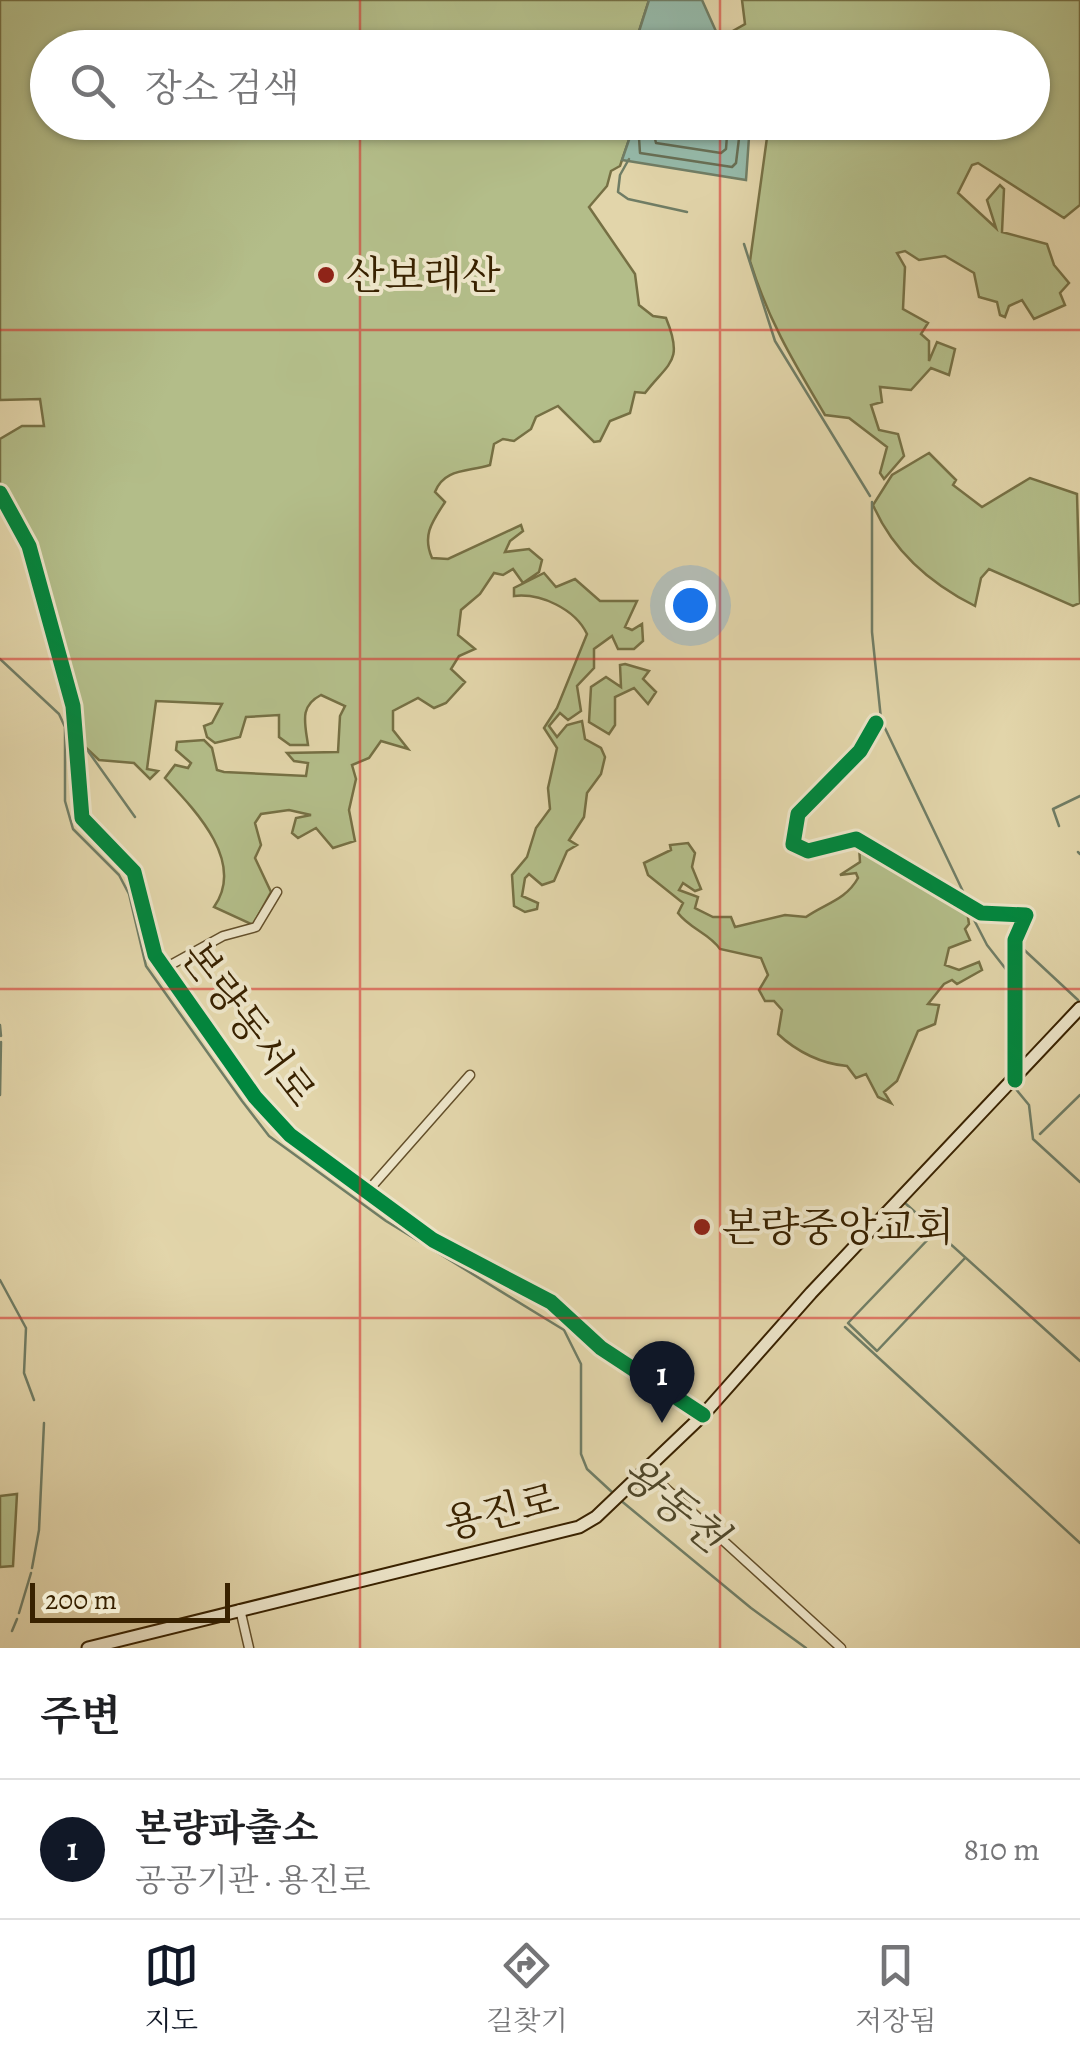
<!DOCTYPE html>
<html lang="ko">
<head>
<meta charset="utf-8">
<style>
	:root { --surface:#fff; --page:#f6f6f6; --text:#202124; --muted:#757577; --line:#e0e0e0; --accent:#111827 }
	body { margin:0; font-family:Alegreya,"Noto Serif KR",serif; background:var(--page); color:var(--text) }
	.scale { position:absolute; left:30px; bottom:25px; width:200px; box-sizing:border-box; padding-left:10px; border:5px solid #392200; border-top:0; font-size:28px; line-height:35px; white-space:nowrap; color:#392200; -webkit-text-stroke:8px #ece4c8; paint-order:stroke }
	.you { position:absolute; left:690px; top:605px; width:35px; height:35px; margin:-25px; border:8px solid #fff; border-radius:50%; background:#1a73e8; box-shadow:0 0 0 15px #1a73e833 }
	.badge { display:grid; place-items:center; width:65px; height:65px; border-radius:50%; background:var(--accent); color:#fff; font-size:32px; font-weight:700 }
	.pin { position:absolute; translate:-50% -82px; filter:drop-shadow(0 2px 5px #0008) }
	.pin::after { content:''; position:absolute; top:52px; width:35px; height:30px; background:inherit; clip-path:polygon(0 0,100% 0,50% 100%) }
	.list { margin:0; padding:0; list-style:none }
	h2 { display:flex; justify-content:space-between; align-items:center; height:130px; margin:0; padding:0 40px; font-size:42px }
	h2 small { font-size:32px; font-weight:400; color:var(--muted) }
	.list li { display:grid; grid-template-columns:65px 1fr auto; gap:30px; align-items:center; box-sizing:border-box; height:140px; padding:0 40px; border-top:2px solid var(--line) }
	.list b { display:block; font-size:38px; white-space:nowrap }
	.list p { margin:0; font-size:32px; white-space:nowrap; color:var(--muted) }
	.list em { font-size:32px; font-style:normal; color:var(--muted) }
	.icon { flex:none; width:55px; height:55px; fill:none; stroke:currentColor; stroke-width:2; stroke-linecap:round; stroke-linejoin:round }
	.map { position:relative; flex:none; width:1080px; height:1648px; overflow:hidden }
	.search { position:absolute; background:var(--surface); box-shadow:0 2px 8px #0004; left:30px; right:30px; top:30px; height:110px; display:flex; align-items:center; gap:25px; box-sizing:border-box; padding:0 35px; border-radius:55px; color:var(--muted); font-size:38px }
	.sheet { height:270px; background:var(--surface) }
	nav { display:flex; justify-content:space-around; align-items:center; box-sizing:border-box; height:140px; border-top:2px solid var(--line); background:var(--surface); font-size:28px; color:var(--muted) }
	nav a { display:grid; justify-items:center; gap:5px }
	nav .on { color:var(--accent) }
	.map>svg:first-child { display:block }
	.green { fill:#b3bd89; stroke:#767044; stroke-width:2.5 }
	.water { fill:#95b9a9; stroke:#707d65; stroke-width:2.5 }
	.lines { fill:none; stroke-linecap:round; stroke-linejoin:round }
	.shore { stroke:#676e54; stroke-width:2.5 }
	.stream { stroke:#707d65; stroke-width:2.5 }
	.minor-casing { stroke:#634f2a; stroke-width:11 }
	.tertiary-casing { stroke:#634f2a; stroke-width:14 }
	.secondary-casing { stroke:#392200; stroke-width:15 }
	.minor { stroke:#ece4c8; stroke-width:8 }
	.tertiary { stroke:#ece4c8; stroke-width:10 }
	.secondary { stroke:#ece4c8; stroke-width:11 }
	.cycleway-casing { stroke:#ece4c8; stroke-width:21 }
	.cycleway { stroke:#00873e; stroke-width:15 }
	.grid { fill:none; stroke:#d62828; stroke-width:2.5; stroke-opacity:0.55 }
	.poi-dot { fill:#8f2418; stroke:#ece4c8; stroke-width:4 }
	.labels { text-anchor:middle; stroke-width:8; stroke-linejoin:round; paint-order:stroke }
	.poi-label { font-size:40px; fill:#392200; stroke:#ece4c8; text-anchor:start }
	.street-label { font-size:40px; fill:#392200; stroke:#ece4c8 }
	.water-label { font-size:42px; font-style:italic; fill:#50482a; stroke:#ece4c8 }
</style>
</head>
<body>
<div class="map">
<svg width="1080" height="1648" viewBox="0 0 1080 1648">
	<rect width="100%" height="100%" fill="#e2d5aa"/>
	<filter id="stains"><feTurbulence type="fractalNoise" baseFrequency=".002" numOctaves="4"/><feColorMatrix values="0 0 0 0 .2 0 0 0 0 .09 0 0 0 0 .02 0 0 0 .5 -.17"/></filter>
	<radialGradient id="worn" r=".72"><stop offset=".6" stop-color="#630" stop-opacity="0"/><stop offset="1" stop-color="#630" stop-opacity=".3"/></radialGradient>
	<path class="green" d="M0,0H649L634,47L48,48V122H627L631,134L620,166L611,171L607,186L589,207L635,274L639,305L653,316L666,318C684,362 669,362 645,393L635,392L630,413L610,421L600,441L594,442L558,406L536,417L531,429L514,441L503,439L494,444L490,465C468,472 444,468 435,492L445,502C432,522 422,535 432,558L448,559L521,525L523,531L510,541L505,552L529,549L542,560L539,572L523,583L513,569L503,575L494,573L480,594L461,610L458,635L475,649L459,656L451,669L465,682L446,703L434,708L418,698L393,711V730L408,749L381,741L369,758L352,765L356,779L349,810L355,841L333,848L316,828L298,838L292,833L296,818L311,815L289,810L261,814L255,823L261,845L255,858L271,892L253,925L214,907C246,862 195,810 165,778L175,765L188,768L191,763L176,750L177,742L204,740L212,748L217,770L224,772L306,776L308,763L294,761L287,753L338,752L340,716L345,706L321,695C299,706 305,723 308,745H290L279,737V715L246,717L240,737L215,743L207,737L204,726L212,723L222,704L156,701L147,769L158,771L150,779L134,763L99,760L82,744L42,572L26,529L0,486V439L22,426H44L40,399L0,400Z
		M742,0H1080V205L1064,218L978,163L972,165L958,193L996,228L987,200L1000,185L1004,189L1002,232L1047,244L1054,265L1069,283L1060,293L1065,305L1034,319L1022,300L1009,306L1005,317L1000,315L997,302L979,297L974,273L945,256L919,260L905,251L897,253L905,267L903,309L928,323L921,334L929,341V361L937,342L955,349L949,375L931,368L911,390L880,387L882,402L871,405L879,430L898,434L904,456L884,479L880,473L887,447L849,418L825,415C793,361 769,322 750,261L769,123L1032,122V48L737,47L731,32L745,24Z
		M929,453L956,480L953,485L982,507L1030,478L1077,494L1080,603L1073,606L989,569L981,578L975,606C931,584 893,551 873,505L892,475Z
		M544,573L556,587L575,579L600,601H637L625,627L632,630L642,624L643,641L634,649H618L612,636L594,649V668L577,686L581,711L568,720L560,713L549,726L557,737L567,725L582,721L585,739L601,748L605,757L601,774L587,793L584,817L569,840L577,845L567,851L554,881L542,885L529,874L525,878L522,896L538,903L537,909L525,912L514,906L512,875L527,857L536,828L550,809L548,788L557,748L544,728L557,708L587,634C575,609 541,593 514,596V588Z
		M625,664L649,671L643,679L656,692L648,704L634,688L615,697V725L609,734L589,722L591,687L606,677L621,687L620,665Z
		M688,843L695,853L692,867L701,889L695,891L683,883L679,890L698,897L695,908L713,917H731L735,927L785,915L806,917C824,904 846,900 858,878L856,873L840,875L860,862L859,845L967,911L969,924L965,929L970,940L949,948L945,965L959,970L979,962L982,970L957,984L952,980L944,984L928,1004L939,1005L935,1024L918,1031L897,1081L884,1092L891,1103L878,1097L866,1074L856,1078L847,1066C822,1064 797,1052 778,1034L782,1010L774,1001H765L759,990L768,975L761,958L720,949C709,933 690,929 678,913L683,903L648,875L644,863L671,850L670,845Z
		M17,1494L13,1566L0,1567V1496Z"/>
	<path class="water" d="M649,0H702L723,47H634Z
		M627,123H750L746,180L622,160L631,134Z"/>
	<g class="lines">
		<path class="shore" d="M638,122L640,153L732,167L736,163L741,122
			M651,122L656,143L721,153L726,149L728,122"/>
		<path class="stream" d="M629,159L620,175L618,192L628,199L687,212
			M744,244L775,341L870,496
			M872,502V632L881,719
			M0,659L59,714L65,727V801L73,829L119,875L129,894L146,966L242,1101L269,1136L386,1221L564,1330L581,1364V1454L587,1469L613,1493
			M883,724L969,904
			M88,751L135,817
			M1059,826L1053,809L1080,796
			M1078,852L1080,854
			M970,912L987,945L1012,977
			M1020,946L1078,1000
			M0,1025L1,1036
			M1015,1088L1029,1105L1033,1139L1080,1182
			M0,1095L1,1042
			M1040,1134L1080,1095
			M905,1203L1080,1361
			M936,1231L848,1323L877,1351L965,1258
			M0,1280L26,1328L24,1373L34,1400
			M845,1327L1080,1543
			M619,1499L751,1608L806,1648
			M32,1568L39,1530L44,1423
			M19,1613L31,1573
			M12,1631L17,1619"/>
		<g class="minor-casing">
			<path id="minor" d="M876,723L860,751L798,814L793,844L808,851L856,839L981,913L1026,915L1015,940V1078
				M165,968L223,936L256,927L277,892
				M366,1193L470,1075
				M648,1472L841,1648
				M240,1609L249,1648"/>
		</g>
		<g class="tertiary-casing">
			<path id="tertiary" d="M0,493L29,546L73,706L82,818L134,872L155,955L255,1097L290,1135L433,1240L551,1302L601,1348L703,1415"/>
		</g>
		<g class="secondary-casing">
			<path id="secondary" d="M88,1648L579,1527L596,1517L703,1415L811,1293L1080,1008"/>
		</g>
		<use href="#minor" class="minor"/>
		<use href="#tertiary" class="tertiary"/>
		<use href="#secondary" class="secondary"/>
		<g class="cycleway-casing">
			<path id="cycleway" d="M0,493L29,546L73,706L82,818L134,872L155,955L255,1097L290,1135L433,1240L551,1302L601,1348L703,1415
				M876,723L860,751L798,814L793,844L808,851L856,839L981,913L1026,915L1015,940V1080"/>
		</g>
		<use href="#cycleway" class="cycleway"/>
	</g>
	<path class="grid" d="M360,0V48M720,0V48M360,122V1648M720,122V1648M0,330H1080M0,659H1080M0,989H1080M0,1318H1080"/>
	<g class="poi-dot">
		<circle cx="326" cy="275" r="10"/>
		<circle cx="702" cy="1227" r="10"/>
	</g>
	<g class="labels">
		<g class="poi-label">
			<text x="346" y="289">산보래산</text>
			<text x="722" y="1241">본량중앙교회</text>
		</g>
		<g class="street-label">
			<text transform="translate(249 1024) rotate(53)" y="14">본량동서로</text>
			<text transform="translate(501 1511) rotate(-14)" y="14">용진로</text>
		</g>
		<g class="water-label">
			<text transform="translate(674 1504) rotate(39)" y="15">왕동천</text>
		</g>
	</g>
	<rect width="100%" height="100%" filter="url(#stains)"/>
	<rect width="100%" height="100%" fill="url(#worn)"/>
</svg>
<div class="scale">200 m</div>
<div class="you"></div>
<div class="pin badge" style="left:662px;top:1423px">1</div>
<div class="search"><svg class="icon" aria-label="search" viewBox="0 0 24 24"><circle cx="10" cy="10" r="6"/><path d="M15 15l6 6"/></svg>장소 검색</div>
</div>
<section class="sheet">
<h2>주변<small></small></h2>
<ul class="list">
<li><span class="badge">1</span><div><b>본량파출소</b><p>공공기관 · 용진로</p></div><em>810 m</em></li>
</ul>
</section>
<nav>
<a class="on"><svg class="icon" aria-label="map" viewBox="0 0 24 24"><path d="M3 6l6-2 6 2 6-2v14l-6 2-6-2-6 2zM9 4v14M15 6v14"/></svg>지도</a>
<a><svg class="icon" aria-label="directions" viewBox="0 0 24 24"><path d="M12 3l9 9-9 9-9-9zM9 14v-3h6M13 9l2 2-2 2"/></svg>길찾기</a>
<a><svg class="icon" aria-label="saved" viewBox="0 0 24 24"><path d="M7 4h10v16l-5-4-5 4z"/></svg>저장됨</a>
</nav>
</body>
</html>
